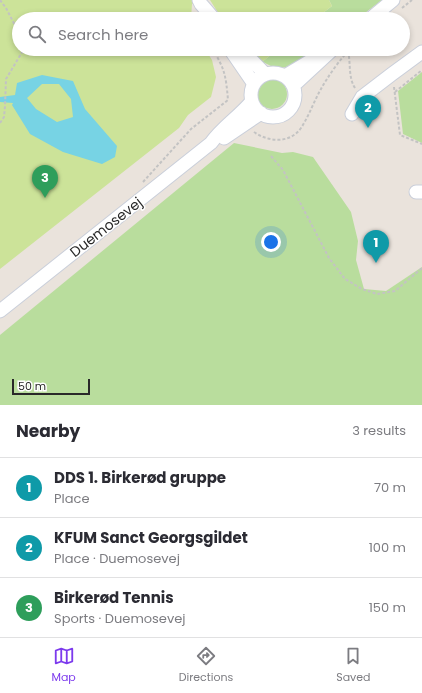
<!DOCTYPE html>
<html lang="en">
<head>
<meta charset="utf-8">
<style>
	:root { --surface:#fff; --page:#f7f7f7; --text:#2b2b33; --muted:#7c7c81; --line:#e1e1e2; --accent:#7c3aed }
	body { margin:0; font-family:Poppins,sans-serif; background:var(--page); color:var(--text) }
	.scale { position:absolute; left:12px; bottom:10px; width:78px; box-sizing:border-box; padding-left:4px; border:2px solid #292929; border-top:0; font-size:11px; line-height:14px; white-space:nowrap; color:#292929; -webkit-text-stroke:3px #fff; paint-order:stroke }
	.you { position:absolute; left:271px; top:242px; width:14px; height:14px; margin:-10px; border:3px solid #fff; border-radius:50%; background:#1a73e8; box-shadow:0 0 0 6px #1a73e833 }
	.badge { display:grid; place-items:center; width:26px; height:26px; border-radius:50%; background:var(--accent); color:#fff; font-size:13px; font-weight:700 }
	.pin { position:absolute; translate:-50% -33px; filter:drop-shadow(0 1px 2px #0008) }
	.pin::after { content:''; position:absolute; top:21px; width:14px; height:12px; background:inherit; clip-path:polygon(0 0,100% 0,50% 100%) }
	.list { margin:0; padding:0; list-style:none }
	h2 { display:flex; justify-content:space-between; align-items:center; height:52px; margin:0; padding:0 16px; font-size:17px }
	h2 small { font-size:13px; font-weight:400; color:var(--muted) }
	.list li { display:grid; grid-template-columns:26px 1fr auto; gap:12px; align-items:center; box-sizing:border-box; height:60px; padding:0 16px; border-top:1px solid var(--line) }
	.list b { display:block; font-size:15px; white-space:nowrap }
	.list p { margin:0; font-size:13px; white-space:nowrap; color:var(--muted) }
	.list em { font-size:13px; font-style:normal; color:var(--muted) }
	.icon { flex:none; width:22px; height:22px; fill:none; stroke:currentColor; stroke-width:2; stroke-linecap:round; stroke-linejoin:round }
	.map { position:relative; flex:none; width:422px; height:405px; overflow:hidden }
	.search { position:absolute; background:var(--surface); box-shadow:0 2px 6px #0003; left:12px; right:12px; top:12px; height:44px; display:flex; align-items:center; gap:10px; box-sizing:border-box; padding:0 14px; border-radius:22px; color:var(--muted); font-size:15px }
	.sheet { height:232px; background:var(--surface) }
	nav { display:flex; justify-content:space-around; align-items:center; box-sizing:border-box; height:56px; border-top:1px solid var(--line); background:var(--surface); font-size:11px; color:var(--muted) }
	nav a { display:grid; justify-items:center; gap:2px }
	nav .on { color:var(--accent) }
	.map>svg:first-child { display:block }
	.green { fill:#b9dd9d }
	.pitch { fill:#cce399 }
	.water { fill:#77d3e4; fill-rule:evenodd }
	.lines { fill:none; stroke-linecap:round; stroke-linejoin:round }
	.minor-casing { stroke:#cacfda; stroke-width:15 }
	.path { stroke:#c3c3c3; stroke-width:2; stroke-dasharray:3 2; stroke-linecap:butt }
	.minor { stroke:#fff; stroke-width:13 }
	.labels { text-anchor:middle; stroke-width:3; stroke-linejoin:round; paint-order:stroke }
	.street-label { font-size:14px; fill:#292929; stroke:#fff }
</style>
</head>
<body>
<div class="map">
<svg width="422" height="405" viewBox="0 0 422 405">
	<rect width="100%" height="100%" fill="#eae3dc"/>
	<path class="green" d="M329,0H382L357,19H315L332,6Z
		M278,49H317C305,58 290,71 274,67C270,66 266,63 262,62Z
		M422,72V143L403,134L398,91Z
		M257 94a15 15 0 1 1 30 0a15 15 0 1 1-30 0Z
		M234,143L282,153L293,152L313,157L351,212L358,241L356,260L364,289L386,291L422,267V405H0V335Z"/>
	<path class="pitch" d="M0,0H202L192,4L191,19H19V49H205L212,60L216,77L211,97L188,115L179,128L0,269Z
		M210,0H329L332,6L315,19H222Z
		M248,49H278L262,62L255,57Z"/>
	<path class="water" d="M42,75L73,81L85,109L117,146L115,157L102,164L63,152L30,134L12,105L13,103L0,102V97L15,95L17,83ZM42,84H59L71,99L73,117L57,122L36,109L27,98Z"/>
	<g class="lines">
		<g class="minor-casing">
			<path id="minor" d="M199,0L201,4L214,19
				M370,19L393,0
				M230,49L254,84
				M241,49L265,74
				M251 95a22 22 0 1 1 44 0a22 22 0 1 1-44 0Z
				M285,76L315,58
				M293,86L333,49
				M352,114L362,97L392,74L422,52
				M224,138L261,113
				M416,192H422
				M0,311L211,143C222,127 240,116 252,101"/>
		</g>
		<path class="path" d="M0,0L6,8L19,33
			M402,8L412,0
			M194,19L193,16L195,14
			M348,51C351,64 348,77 355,88
			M394,87L400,135L422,144
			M395,92L422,70
			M0,123L4,117L5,106L6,79L24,49
			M254,132C268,142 290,144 301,128C309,116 314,101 321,89C327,78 341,57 351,49
			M271,156L283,170L329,258L345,279L362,289L377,294L395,291L422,268
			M143,182L191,129L228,100C226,77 225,68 212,49"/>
		<use href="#minor" class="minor"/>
	</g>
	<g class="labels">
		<g class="street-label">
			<text transform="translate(106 227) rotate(-38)" y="5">Duemosevej</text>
		</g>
	</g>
</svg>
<div class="scale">50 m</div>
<div class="you"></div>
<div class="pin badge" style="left:376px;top:263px;background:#0f9aa8">1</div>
<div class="pin badge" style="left:368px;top:128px;background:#0f9aa8">2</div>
<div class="pin badge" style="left:45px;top:198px;background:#2e9e5b">3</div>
<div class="search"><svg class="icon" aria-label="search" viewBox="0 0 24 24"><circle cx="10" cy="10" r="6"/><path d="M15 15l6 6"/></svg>Search here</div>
</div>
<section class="sheet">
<h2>Nearby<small>3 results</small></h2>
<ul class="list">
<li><span class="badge" style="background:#0f9aa8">1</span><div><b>DDS 1. Birkerød gruppe</b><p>Place</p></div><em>70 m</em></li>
<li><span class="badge" style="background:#0f9aa8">2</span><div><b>KFUM Sanct Georgsgildet</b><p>Place · Duemosevej</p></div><em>100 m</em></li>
<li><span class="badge" style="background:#2e9e5b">3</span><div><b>Birkerød Tennis</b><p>Sports · Duemosevej</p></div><em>150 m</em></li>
</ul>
</section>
<nav>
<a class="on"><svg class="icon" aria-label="map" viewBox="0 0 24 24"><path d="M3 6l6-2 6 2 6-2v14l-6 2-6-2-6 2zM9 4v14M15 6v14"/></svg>Map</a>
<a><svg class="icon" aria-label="directions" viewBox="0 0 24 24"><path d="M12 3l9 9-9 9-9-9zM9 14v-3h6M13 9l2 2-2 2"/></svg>Directions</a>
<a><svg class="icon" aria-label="saved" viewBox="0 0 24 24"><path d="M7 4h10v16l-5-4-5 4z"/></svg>Saved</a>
</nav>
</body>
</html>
